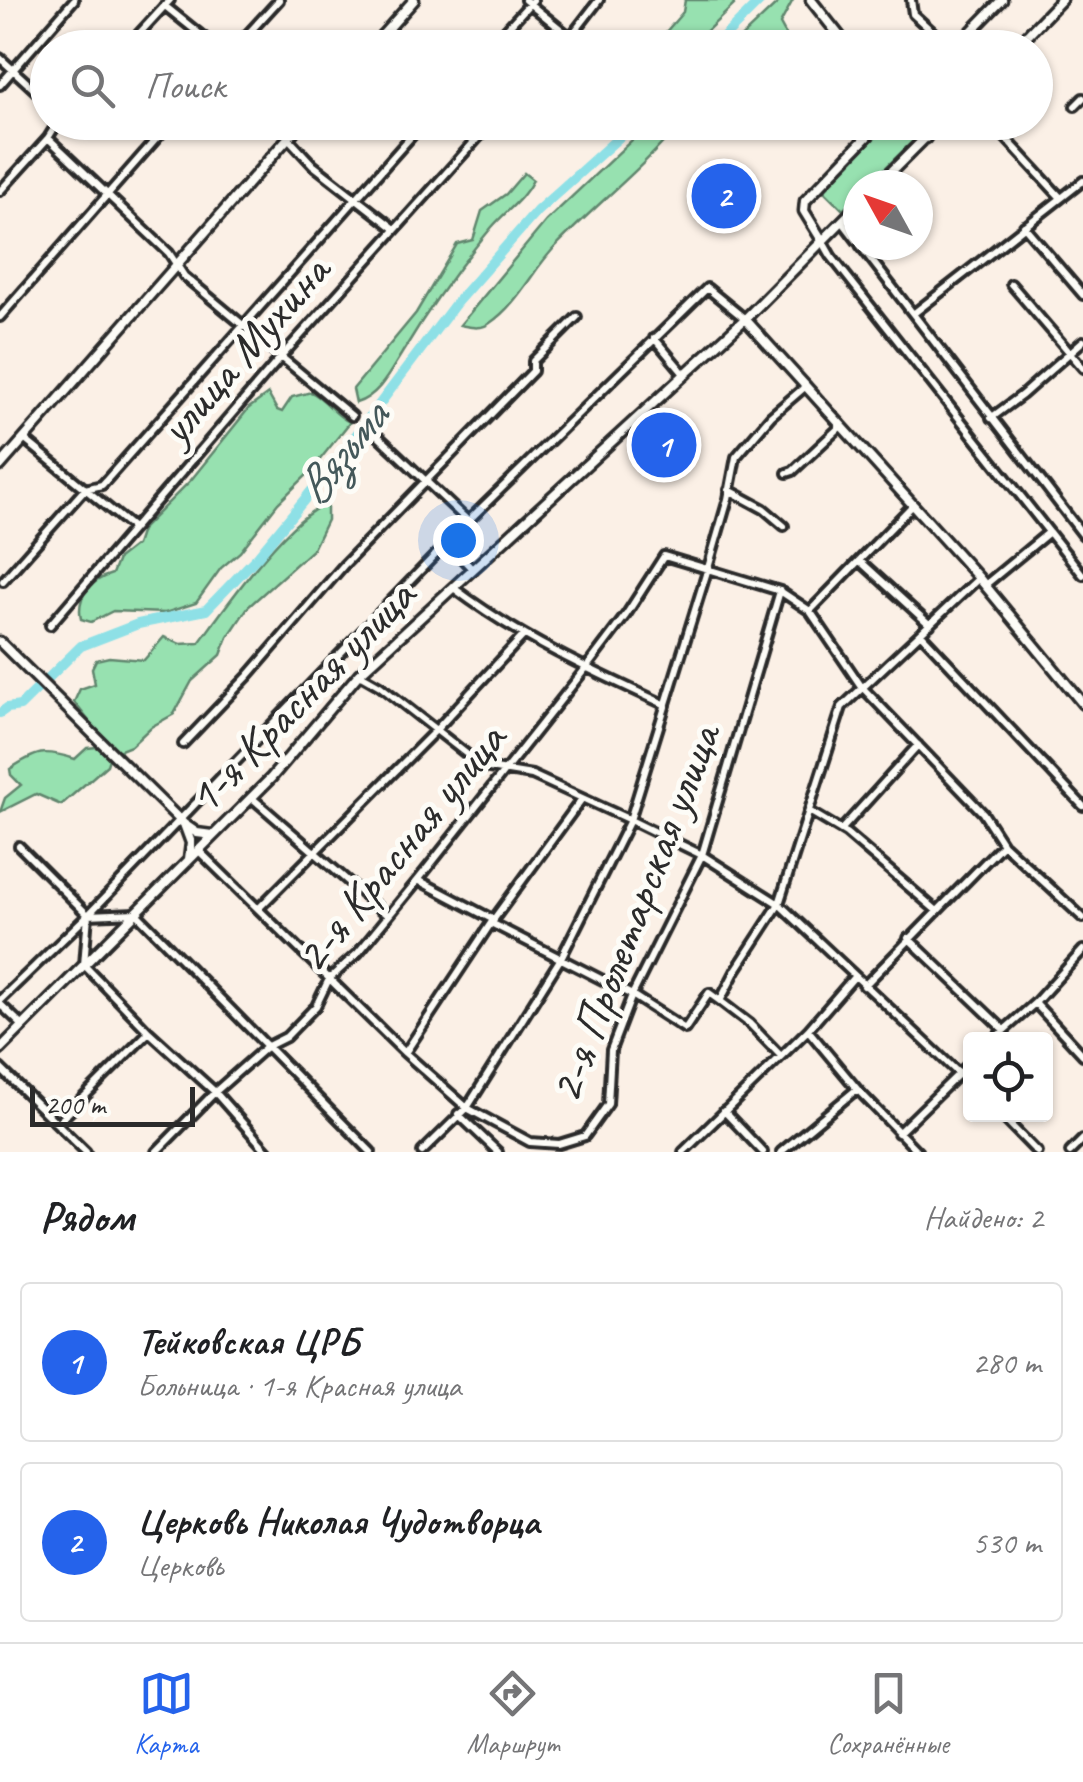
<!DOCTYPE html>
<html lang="ru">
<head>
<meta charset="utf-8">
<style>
	:root { --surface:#fff; --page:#f2f2f2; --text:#202124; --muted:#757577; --line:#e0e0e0; --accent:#2563eb }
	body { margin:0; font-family:Caveat,sans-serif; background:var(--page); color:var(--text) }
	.controls { position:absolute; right:30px; bottom:30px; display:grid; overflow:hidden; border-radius:10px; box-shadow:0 2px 8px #0004 }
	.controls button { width:90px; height:90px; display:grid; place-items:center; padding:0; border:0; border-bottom:2px solid var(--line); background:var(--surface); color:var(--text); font:50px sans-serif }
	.compass { position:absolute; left:843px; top:170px; width:90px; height:90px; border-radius:50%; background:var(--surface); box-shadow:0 2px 8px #0004; rotate:310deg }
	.scale { position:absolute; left:30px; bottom:25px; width:165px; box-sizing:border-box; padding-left:10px; border:5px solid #2b2b2b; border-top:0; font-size:28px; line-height:35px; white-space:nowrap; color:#2b2b2b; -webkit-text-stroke:8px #fdfcf7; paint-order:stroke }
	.you { position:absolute; left:458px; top:540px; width:35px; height:35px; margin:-25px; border:8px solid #fff; border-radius:50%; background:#1a73e8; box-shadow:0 0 0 15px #1a73e833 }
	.badge { display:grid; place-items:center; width:65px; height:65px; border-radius:50%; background:var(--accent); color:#fff; font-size:32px; font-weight:700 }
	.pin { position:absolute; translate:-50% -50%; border:5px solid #fff; box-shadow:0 2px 10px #0006 }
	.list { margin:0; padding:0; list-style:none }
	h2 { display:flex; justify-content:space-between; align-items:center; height:130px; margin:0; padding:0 40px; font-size:42px }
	h2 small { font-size:32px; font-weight:400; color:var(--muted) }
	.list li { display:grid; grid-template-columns:65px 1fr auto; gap:30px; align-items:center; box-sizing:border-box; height:160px; margin:0 20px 20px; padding:0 20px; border:2px solid var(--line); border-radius:10px }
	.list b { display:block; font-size:38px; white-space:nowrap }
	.list p { margin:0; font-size:32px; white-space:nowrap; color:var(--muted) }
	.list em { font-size:32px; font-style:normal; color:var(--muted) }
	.icon { flex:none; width:55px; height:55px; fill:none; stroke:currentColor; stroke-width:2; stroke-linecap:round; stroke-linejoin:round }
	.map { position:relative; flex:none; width:1083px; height:1152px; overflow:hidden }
	.search { position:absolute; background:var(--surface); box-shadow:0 2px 8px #0004; left:30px; right:30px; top:30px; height:110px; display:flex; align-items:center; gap:25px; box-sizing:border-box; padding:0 35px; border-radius:55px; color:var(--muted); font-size:38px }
	.sheet { height:490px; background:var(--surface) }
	nav { display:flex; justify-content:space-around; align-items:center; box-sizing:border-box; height:140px; border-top:2px solid var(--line); background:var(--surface); font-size:28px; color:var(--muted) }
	nav a { display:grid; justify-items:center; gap:5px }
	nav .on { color:var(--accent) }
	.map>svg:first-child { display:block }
	.green { fill:#97e1b0; stroke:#61866e; stroke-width:2.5 }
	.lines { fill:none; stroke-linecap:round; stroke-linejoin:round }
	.river { stroke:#8ee0e6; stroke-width:10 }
	.street-casing { stroke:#2b2b2b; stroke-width:14 }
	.secondary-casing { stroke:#2b2b2b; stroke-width:15 }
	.street { stroke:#fdfcf7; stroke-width:6 }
	.secondary { stroke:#fdfcf7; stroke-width:8 }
	.labels { text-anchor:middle; stroke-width:10; stroke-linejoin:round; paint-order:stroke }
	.street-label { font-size:48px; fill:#2b2b2b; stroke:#fdfcf7 }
	.water-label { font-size:50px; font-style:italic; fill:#44585a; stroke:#fdfcf7 }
</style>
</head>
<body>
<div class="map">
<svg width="1083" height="1152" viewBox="0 0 1083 1152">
	<rect width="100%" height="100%" fill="#fbf0e6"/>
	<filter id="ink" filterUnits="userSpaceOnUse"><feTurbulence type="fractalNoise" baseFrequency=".01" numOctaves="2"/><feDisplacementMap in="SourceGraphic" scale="20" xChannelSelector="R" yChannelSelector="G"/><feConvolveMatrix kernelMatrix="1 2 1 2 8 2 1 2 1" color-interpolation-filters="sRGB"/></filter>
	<g filter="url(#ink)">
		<path class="green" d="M685,0H732L734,5L690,47H651L665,44V33L683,12Z
			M781,0H793L780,24L787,37L786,47H731Z
			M651,122L680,123C642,170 596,204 555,247C532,271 518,304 490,323C481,330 471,327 460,325L546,221Z
			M890,123H902L915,139L868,185H858V195L843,210L822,189Z
			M524,173L533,180C524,199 506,211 492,227C458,267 429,308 402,353C390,372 379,396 356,403L353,389L416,313L457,244L473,240L482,211L506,194Z
			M311,392C327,399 333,415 350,422L310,472L278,503L240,552L221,568L196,603L165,613L113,611L91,622L81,619C76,596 91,580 112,574L118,559L136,545L141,530L191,480L249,408L268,394L277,410L282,412L292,397Z
			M327,504V520L313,549L248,607L228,637L221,655L192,681L174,714L151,727L131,746L118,751L107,744L74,702L80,689L95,684L92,668L96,660L109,657L144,660L164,637L180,644L199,643C223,610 289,515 327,504Z
			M97,747L110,755L107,765L61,805L36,794L0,812L5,798L21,785L11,775L10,769C37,751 44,749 75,759L87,748Z"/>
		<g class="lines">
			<path class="river" d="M713,48L761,0
				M0,713L7,708L20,706L81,646L138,624L206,610L258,556L341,455L456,303L537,211L636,122"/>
			<g class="street-casing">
				<path id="street" d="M525,0L569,36
					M911,0L913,14L950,48
					M165,6L217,48
					M382,35L390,48
					M126,48L170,0
					M235,48L279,0
					M489,48L533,0
					M562,48L599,0
					M0,58L48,102
					M0,85L74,0
					M1075,106L1083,98
					M477,122L485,130
					M991,122L1061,198
					M48,138L169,253L184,276L352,416
					M288,138L313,165L395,229
					M0,191L48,138L58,122
					M842,221L858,242
					M1024,226L1083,295
					M823,242L831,256L1083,575
					M860,245L1083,535
					M1011,284L1083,368
					M913,314L1083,181
					M0,317L171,122
					M654,338L685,375
					M991,418L1022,395L1083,341
					M377,435L468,521
					M24,439L133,528
					M787,473L793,471L841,426
					M729,490L764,509L784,526
					M447,542L473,570
					M860,561L930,625
					M3,581L85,489L102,485L424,122
					M985,585L1048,533
					M455,589C520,638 592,671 666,705
					M810,611L913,505
					M50,625L281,357L492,122
					M921,634L1083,806
					M359,674L380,686L483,767L532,775L630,820L702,855L779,904L970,1084
					M183,744L248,676L343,566L533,371V361L577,317
					M251,797L388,916
					M809,811L846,833L937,911
					M841,830L918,745
					M19,846L88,915L84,965L149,1032L215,1092L268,1152
					M198,850L405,1053L467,1108L530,1142L559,1144L585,1136L608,1104L611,1050L632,995L702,855L780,591
					M418,880L494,920
					M259,908L435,731L524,635
					M88,915L136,913L371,1152
					M491,923L632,995L685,1029L709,993L720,1001
					M908,938L1003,1029
					M864,986L1003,844
					M0,1000L88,915L468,521L707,288L745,319
					M1035,1003L1083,1055
					M0,1004L22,1025
					M808,1030L857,1089L918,1152
					M993,1040L1035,1003L1083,950
					M405,1053L491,923L581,800
					M781,1056L750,1024L720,1001L736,970L779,904L842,707L979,578
					M0,1068L86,1152
					M724,1111L763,1152
					M458,1114L498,1152
					M1000,1114L1037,1152
					M58,1123L149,1032
					M898,1133L970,1063
					M156,1152L215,1092L266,1047L286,1037L316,1006L329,979L358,953L418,880L586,668L626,615L664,556L780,591L810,611L861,686L983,813L1003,844L1083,918
					M422,1152L467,1108L561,958L630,820L708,568L728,499L736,457L771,416L806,386
					M683,1152L808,1030L854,977
					M781,1152L857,1089
					M1070,1152L1083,1139"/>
			</g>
			<g class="secondary-casing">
				<path id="secondary" d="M811,0L849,48
					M371,48L414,0
					M955,48L1002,0
					M1015,48L1061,0
					M912,122L926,138
					M878,185L941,122
					M823,242L804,211L805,201L881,122
					M745,319L979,578L1083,704
					M0,466L302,122
					M0,642L184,824L191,843L189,859
					M184,824L197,833L212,835
					M0,1049L271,778L359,674L745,319L858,205"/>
			</g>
			<use href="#street" class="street"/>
			<use href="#secondary" class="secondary"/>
		</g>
	</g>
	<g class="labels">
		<g class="street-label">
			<text transform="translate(243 349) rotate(-49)" y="17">улица Мухина</text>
			<text transform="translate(300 696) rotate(-46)" y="17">1-я Красная улица</text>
			<text transform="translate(399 847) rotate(-51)" y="17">2-я Красная улица</text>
			<text transform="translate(633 913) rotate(-69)" y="17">2-я Пролетарская улица</text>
		</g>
		<g class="water-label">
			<text transform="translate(340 452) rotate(-51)" y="18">Вязьма</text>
		</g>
	</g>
</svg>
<div class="controls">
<button><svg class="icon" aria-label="locate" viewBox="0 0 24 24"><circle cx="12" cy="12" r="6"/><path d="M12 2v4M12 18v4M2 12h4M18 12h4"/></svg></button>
</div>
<svg class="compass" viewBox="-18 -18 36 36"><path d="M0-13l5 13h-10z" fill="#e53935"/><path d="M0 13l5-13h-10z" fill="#757577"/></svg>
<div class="scale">200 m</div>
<div class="you"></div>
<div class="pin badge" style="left:664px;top:445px">1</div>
<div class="pin badge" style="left:724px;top:196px">2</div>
<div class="search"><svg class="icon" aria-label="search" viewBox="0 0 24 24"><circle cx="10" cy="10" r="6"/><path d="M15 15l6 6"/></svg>Поиск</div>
</div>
<section class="sheet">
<h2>Рядом<small>Найдено: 2</small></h2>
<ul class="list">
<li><span class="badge">1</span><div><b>Тейковская ЦРБ</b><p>Больница · 1-я Красная улица</p></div><em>280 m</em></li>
<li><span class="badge">2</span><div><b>Церковь Николая Чудотворца</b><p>Церковь</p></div><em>530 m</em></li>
</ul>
</section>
<nav>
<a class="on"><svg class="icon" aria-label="map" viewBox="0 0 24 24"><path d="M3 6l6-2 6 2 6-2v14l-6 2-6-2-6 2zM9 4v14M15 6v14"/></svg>Карта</a>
<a><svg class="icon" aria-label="directions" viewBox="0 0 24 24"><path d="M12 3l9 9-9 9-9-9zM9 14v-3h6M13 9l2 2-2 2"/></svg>Маршрут</a>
<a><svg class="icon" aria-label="saved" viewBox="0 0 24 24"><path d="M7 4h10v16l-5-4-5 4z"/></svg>Сохранённые</a>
</nav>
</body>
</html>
